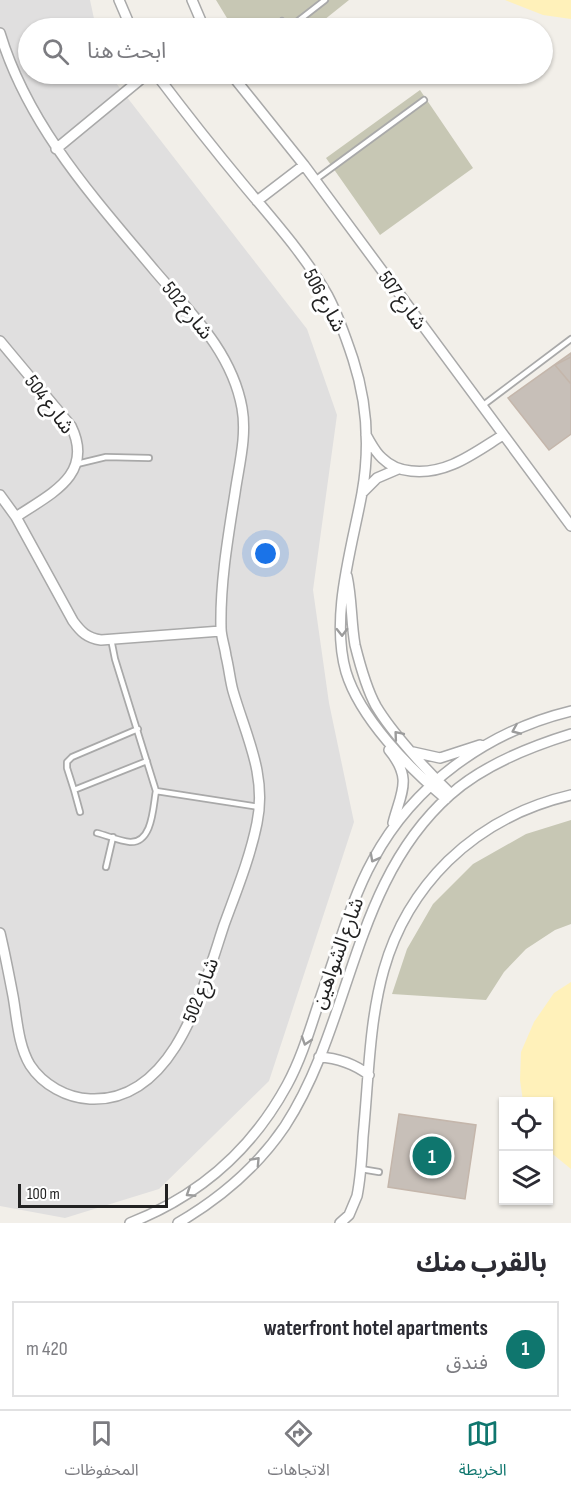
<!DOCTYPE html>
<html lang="ar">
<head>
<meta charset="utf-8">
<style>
	:root { --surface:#fff; --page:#f7f7f7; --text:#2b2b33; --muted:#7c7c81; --line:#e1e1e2; --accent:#0f766e }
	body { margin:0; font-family:"Sofia Sans Condensed","Noto Sans Arabic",sans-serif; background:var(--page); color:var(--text); direction:rtl }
	.controls { position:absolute; right:18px; bottom:18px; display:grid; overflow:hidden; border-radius:0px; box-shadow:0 2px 4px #0004 }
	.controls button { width:54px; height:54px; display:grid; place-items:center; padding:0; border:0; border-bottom:2px solid var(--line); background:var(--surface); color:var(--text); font:30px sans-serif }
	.scale { position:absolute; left:18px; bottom:15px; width:150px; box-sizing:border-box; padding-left:6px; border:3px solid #222; border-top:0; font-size:16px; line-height:21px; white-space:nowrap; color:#222; -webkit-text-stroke:4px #fff; paint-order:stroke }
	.you { position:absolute; left:266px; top:554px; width:21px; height:21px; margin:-15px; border:4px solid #fff; border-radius:50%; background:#1a73e8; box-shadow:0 0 0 9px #1a73e833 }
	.badge { display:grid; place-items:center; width:39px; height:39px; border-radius:50%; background:var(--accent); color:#fff; font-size:20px; font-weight:700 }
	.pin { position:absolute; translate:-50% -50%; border:3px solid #fff; box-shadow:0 2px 6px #0006 }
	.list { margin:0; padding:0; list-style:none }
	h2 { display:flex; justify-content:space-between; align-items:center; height:78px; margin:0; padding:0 24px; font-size:26px }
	h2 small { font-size:20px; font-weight:400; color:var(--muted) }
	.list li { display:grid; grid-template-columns:39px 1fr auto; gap:18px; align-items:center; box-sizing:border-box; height:96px; margin:0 12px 12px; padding:0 12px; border:2px solid var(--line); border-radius:0px }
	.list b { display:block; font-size:22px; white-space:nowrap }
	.list p { margin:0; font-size:20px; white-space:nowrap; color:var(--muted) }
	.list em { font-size:20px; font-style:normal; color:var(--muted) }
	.icon { flex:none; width:33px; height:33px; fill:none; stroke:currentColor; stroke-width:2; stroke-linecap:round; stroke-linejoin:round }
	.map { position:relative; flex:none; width:571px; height:1223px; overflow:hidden; direction:ltr }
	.search { position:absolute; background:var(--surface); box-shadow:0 2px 4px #0004; left:18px; right:18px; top:18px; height:66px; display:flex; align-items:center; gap:15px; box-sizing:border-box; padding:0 21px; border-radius:33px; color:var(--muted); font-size:22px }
	.sheet { height:186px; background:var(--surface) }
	nav { display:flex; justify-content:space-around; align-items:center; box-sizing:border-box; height:84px; border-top:2px solid var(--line); background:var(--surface); font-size:16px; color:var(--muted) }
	nav a { display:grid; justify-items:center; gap:3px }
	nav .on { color:var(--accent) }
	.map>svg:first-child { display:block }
	.residential { fill:#e0dfdf }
	.construction { fill:#c7c7b4 }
	.sand { fill:#fff1ba }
	.building { fill:#c7bfb8; stroke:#c4b6ab; stroke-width:1.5 }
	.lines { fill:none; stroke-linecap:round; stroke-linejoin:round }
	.service-casing { stroke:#a9a9a9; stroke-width:8 }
	.minor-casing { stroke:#a9a9a9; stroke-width:12 }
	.service { stroke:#fff; stroke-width:4.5 }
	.minor { stroke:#fff; stroke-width:9 }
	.oneway { stroke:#9c9c9c }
	.labels { text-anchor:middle; stroke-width:6; stroke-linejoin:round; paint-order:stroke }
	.street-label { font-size:20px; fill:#222; stroke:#fff }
</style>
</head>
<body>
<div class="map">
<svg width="571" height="1223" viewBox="0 0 571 1223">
	<rect width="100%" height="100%" fill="#f2efe9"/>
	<path class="residential" d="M0,0H90L96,28H28V74H109L307,329L337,415L313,590L329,703L354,822L269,1081L159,1189L65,1218L0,1206Z"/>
	<path class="construction" d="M216,0H349L314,28H233Z
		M420,90L473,168L380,235L326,158Z
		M571,820V924L555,930L526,949L504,972L486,1000L392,994L407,949L433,904L473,864L526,834Z"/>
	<path class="sand" d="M505,0H571V19L543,15Z
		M571,982V1169L549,1151L548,1102L523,1101L520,1080L521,1052L534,1022L554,993Z"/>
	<path class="building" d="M571,353V434L549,450L508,398Z
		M571,357V384L555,365Z
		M399,1114L476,1125L465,1199L388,1187Z"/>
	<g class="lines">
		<g class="service-casing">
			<path id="service" d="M282,21L289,28
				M289,28L325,0
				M315,180L424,100
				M482,406L571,339
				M77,464L106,457L149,458
				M111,639L115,659L156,791L259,807
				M138,729L72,757L67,762V768L74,790L147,761
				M74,790L80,812
				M97,833C108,836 120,841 130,842C153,843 153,806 156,791
				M106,867L113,837
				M361,1169L379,1172"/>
		</g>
		<g class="minor-casing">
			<path id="minor" d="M119,0L131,28
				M192,0L204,28
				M0,33C28,126 93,197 155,271C190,312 232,352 242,408C247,436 239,465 235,493C228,537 220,583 221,628C221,637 225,647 226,656C229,668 230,680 233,691C246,736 267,775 257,823C250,858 236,892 224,925C203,988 175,1103 90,1099C67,1098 43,1085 30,1065C18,1045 17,1018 13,996C9,975 5,954 0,933
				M156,74C184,111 213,148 243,184C272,219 305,255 328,296C338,315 346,338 353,359C367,402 370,448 362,493C352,548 330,616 346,672C360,718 409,768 446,799
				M231,74L304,165L571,526
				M56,149L147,74
				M257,201L304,165
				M0,341L71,426C95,475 50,494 16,517
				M366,435C371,443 375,452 382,458C390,466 399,470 411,471C447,475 474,453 503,435
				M362,493L377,478L398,469
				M0,495L16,517L73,621C81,632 87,638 101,640L221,631
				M347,576C352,599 351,622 355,645C360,665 366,688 376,706C392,733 428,772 451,794
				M389,750C413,779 401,792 393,823
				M413,752L440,758L480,745
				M319,1057C338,1058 353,1063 369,1075
				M130,1223C199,1196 251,1151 287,1085C305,1052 314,1014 327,979C341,939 353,896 373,860C414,784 488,731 571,711
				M178,1223C219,1199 258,1166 285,1126C353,1021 352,882 450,795C483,765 529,747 571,734
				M340,1223L349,1215L357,1196C361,1176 362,1156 363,1137C373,1032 367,941 448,861C483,827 524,806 571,795"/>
		</g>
		<use href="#service" class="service"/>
		<use href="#minor" class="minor"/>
	</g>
	<defs><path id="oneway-chevron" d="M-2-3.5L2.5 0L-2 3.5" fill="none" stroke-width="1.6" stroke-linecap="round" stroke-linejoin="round" transform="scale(1.5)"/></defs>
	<g class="oneway">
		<use href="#oneway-chevron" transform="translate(342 632) rotate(89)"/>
		<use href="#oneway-chevron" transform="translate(516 730) rotate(157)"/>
		<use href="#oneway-chevron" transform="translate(398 735) rotate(-130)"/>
		<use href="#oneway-chevron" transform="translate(374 858) rotate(118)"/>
		<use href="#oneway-chevron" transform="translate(306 1041) rotate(108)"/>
		<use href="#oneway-chevron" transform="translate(256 1161) rotate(-47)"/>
		<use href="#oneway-chevron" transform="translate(190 1193) rotate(147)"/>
	</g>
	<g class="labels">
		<g class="street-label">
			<text transform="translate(325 300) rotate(62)" y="7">شارع 506</text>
			<text transform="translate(403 300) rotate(54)" y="7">شارع 507</text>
			<text transform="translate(188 310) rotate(51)" y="7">شارع 502</text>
			<text transform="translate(50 404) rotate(53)" y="7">شارع 504</text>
			<text transform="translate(337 953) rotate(-70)" y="7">شارع الشواهين</text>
			<text transform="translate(200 990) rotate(-69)" y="7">شارع 502</text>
		</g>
	</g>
</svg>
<div class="controls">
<button><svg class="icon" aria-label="locate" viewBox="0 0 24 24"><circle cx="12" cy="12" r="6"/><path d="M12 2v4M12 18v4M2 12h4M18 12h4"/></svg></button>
<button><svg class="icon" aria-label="layers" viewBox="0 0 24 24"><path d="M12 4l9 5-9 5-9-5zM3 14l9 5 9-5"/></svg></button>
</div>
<div class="scale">100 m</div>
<div class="you"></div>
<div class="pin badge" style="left:432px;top:1156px">1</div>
<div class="search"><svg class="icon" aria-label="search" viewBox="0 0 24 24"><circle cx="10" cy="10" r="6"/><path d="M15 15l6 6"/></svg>ابحث هنا</div>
</div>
<section class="sheet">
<h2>بالقرب منك<small></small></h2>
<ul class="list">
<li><span class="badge">1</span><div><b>waterfront hotel apartments</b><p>فندق</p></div><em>420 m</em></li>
</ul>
</section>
<nav>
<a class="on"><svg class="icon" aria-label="map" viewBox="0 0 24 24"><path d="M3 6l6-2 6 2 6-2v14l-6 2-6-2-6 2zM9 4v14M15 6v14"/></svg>الخريطة</a>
<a><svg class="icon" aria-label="directions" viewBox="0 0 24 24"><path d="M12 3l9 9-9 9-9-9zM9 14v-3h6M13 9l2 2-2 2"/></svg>الاتجاهات</a>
<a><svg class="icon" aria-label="saved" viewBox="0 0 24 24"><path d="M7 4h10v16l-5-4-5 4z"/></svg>المحفوظات</a>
</nav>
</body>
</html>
